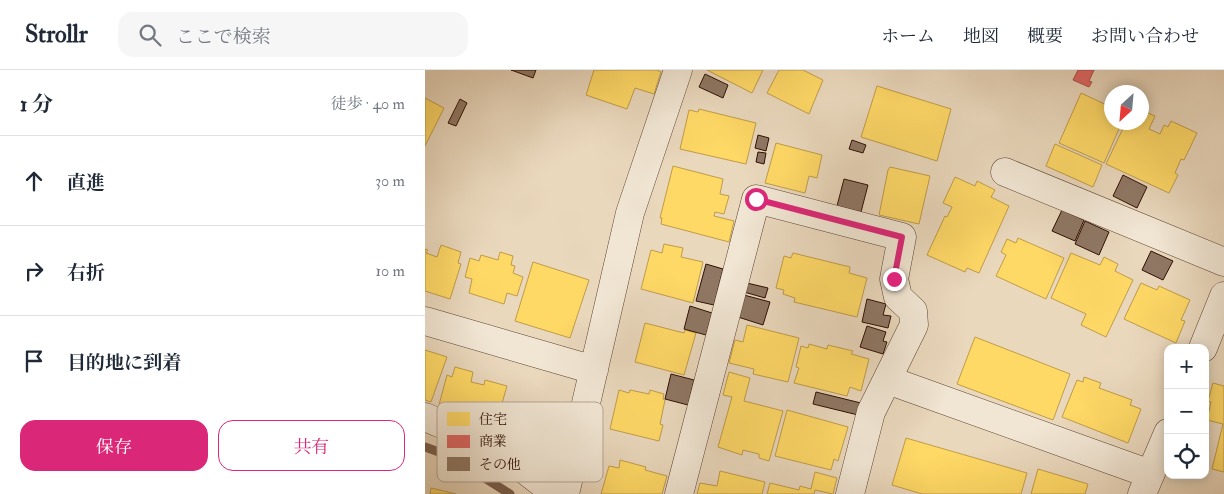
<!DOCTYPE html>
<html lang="ja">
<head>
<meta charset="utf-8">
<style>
	:root { --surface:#fff; --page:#f6f6f7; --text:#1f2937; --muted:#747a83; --line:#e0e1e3; --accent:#db2777 }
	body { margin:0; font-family:"IM FELL Double Pica","Noto Serif JP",serif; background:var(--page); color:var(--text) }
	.controls { position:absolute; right:15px; bottom:15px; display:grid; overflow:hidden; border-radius:10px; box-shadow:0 2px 12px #0003 }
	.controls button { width:45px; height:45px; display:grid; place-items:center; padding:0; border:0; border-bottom:1px solid var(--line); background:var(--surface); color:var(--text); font:25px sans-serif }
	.compass { position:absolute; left:679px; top:15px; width:45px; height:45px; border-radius:50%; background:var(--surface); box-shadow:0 2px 12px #0003; rotate:206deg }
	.stop { position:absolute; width:15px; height:15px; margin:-11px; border:4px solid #db2777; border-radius:50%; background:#fff }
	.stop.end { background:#db2777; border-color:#fff; box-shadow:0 1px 5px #0008 }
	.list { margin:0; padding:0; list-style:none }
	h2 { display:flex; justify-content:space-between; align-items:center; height:65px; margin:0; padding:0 20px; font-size:21px }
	h2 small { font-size:16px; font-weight:400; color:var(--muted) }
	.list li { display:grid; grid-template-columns:32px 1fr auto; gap:15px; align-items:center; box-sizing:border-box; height:90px; padding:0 20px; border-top:1px solid var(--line) }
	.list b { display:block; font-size:19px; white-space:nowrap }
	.list em { font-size:16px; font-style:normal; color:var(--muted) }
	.actions { display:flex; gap:10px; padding:15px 20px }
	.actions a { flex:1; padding:11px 0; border:1px solid var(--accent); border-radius:15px; text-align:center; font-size:18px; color:var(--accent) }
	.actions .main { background:var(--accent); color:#fff }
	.icon { flex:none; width:28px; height:28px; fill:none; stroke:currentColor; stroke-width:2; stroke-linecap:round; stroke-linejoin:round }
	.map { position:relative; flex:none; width:799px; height:424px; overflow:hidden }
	header { display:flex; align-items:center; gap:30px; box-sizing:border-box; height:70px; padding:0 25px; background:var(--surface); border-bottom:1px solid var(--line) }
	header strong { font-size:24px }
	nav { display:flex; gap:28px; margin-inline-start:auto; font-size:18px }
	.search { width:350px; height:45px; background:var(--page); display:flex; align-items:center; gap:12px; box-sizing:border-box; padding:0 18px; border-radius:15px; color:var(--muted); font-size:19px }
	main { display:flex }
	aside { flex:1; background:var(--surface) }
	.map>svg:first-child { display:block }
	.homes { fill:#ffd966; stroke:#c09c48 }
	.shops { fill:#e06666; stroke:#aa4c48 }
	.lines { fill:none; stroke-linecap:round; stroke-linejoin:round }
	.stream { stroke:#785e4d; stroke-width:9 }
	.building { fill:#8f7764; stroke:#2d0e03 }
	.street-casing { stroke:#5c4032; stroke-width:29 }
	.street { stroke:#f1e6d4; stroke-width:28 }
	.route { stroke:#db2777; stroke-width:6 }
	.key { fill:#f1e6d4; stroke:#b6a595; stroke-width:1 }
	.key-label { font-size:14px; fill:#2d0e03 }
</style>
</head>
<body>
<header>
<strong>Strollr</strong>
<div class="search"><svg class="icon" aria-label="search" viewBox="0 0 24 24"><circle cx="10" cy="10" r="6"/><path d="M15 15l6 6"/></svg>ここで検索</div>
<nav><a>ホーム</a><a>地図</a><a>概要</a><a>お問い合わせ</a></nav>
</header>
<main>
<aside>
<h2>1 分<small>徒歩 · 40 m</small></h2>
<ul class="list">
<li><svg class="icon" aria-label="ahead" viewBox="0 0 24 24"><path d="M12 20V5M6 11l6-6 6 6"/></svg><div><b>直進</b></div><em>30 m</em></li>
<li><svg class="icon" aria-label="right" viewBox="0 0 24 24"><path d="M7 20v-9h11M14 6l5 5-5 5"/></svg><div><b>右折</b></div><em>10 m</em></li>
<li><svg class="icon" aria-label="arrive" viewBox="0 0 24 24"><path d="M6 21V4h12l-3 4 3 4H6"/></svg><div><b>目的地に到着</b></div></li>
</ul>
<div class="actions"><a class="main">保存</a><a>共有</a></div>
</aside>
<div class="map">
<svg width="799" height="424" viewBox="0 0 799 424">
	<rect width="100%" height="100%" fill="#ead8bd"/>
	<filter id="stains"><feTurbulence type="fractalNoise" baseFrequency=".004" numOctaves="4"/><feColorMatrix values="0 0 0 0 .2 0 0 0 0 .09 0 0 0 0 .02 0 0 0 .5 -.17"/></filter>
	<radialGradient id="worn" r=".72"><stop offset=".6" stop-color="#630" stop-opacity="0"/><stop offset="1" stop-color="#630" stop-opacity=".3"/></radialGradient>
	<path class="homes" d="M169,0H232L236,2L229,24L210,18L202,39L161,25Z
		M282,0H338L327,23Z
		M354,0H378L398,10L384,44L342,23Z
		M452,16L526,39L512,91L436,67Z
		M656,23L686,37V52H697L679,93L634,73Z
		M0,28L19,38L0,76Z
		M274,39L331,53L321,94L255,79L264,40L273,42Z
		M716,40L730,46L724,59L735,64L739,55L743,57L746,51L772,63L759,90L756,89L750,103L753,105L744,123L681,94L701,52H716Z
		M351,73L397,85L392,108L384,106L380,123L340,113Z
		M630,74L677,95L668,117L621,96Z
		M248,96L298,109L295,124L304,126L299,144L290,142L289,146L309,151L304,172L236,154L237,148H235Z
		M465,97L505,106L494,154L454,145L463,100Z
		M530,107L550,116L552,111L570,120L566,127L584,136L554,203L542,198L540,202L502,185L520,146L522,147L527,137L518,133Z
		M593,168L639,188L621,229L571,206L581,185L576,182L582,169L591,173Z
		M239,174L258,178L256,187L278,192L268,233L216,219L226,180L237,183Z
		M16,175L36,182L33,193L36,194L25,229L0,221V179L3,180L1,183L12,187Z
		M75,182L88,186L86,195L90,196L88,203L98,207L92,226L82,223L79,234L44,223L47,209L40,207L45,188L54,191L56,185L73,190Z
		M368,183L425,197L424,203L442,208L432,247L369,232L370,228L358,224L359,220L351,218L359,186L366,188Z
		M646,183L675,195L679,187L693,194L690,201L708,210L681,267L656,255L661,244L626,228Z
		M108,192L164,210L145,268L90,251Z
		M716,213L732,220L734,216L765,230L756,250L760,251L751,273L699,249Z
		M220,253L259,263L260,260L271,263L259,305L210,292Z
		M322,255L374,268L363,312L328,304L329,299L304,293L310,270L318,272Z
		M550,267L645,304L628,350L532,314Z
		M384,274L402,279L403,275L428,281L426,284L444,289L436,321L425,317L422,326L369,313L374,298L371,297L376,276L383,278Z
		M0,280L22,287L6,332L0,330Z
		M30,297L48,302L46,312L59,315L60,310L82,316L69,361L14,335L22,305L27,307Z
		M304,302L325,308L319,331L358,341L344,391L334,388V384L318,380L317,385L293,377L307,327L298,325Z
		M659,307L676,313L674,318L707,330L705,335L716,339L703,373L637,347L652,310L658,312Z
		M788,313L799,316V402L787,399L798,354L782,350L786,332L783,331Z
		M194,320L204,323L205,320L224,324L225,320L239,324L238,329L240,330L235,354L238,355L234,371L185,359Z
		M362,340L423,357L413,391L409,389L406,400L350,386Z
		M481,368L602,403L596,424H497L467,415Z
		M195,390L221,397L220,400L242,406L237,424H176L184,396L194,398Z
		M613,399L663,414L660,424H606Z
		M295,401L340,412L337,424H272L275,413L292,416Z
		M390,402L412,408L408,424L390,420L389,424H342L345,413L374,420L375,416L386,419Z
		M6,418L31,424H5Z"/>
	<path class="shops" d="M653,0H669L664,11L667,12L664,17L648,10Z"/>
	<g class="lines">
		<path class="stream" d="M0,377L25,386L85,424"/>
	</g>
	<path class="building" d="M86,0H111L108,8Z
		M280,4L303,15L298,28L274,17Z
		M35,29L42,33L31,56L23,53Z
		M333,65L344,68L341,81L330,78Z
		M427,70L441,75L438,83L424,79Z
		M333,82L341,83L339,94L331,92Z
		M698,105L722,117L712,138L688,126Z
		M419,109L443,115L436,142L412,136Z
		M637,140L659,150L650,171L627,161Z
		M660,151L684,162L674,185L650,174Z
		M726,181L748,191L738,210L717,200Z
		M281,194L298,199L289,235L271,231Z
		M322,213L343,218L340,228L319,222Z
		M319,225L345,232L338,255L313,247Z
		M442,229L461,234L458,245L466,246L463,258L437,252Z
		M265,236L287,243L281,265L259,259Z
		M442,256L461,262L458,271L462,272L458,284L435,277Z
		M246,304L269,310L263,335L240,329Z
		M391,322L436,333L433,345L388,334Z"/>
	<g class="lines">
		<g class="street-casing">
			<path id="street" d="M580,102L799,192
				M0,251L169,300
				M778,278L799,226
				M463,310L725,404
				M0,347L45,366L86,389L131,424
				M140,424L205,143L253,0
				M254,424L331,129L477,167L469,209L473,227L488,241L489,255L446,342L425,424
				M717,424L743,363"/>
		</g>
		<use href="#street" class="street"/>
	</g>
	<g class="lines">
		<path class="route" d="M331,129L477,167L469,209"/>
	</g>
	<rect x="12" y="332" width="166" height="80" rx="8" class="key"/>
	<rect x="22" y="342" width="23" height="14" fill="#ffd966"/>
	<rect x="22" y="365" width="23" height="13" fill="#e06666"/>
	<rect x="22" y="387" width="23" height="14" fill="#8f7764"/>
	<g class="key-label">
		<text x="54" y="354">住宅</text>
		<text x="54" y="376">商業</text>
		<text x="54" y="399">その他</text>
	</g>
	<rect width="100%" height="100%" filter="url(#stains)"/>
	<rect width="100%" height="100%" fill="url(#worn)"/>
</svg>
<div class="controls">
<button>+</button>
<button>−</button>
<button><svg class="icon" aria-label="locate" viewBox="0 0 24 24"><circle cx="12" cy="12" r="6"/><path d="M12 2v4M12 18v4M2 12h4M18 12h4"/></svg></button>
</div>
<svg class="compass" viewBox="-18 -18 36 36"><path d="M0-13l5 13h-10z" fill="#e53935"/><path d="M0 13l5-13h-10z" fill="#747a83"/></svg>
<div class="stop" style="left:331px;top:129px"></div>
<div class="stop end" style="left:469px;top:209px"></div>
</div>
</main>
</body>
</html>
